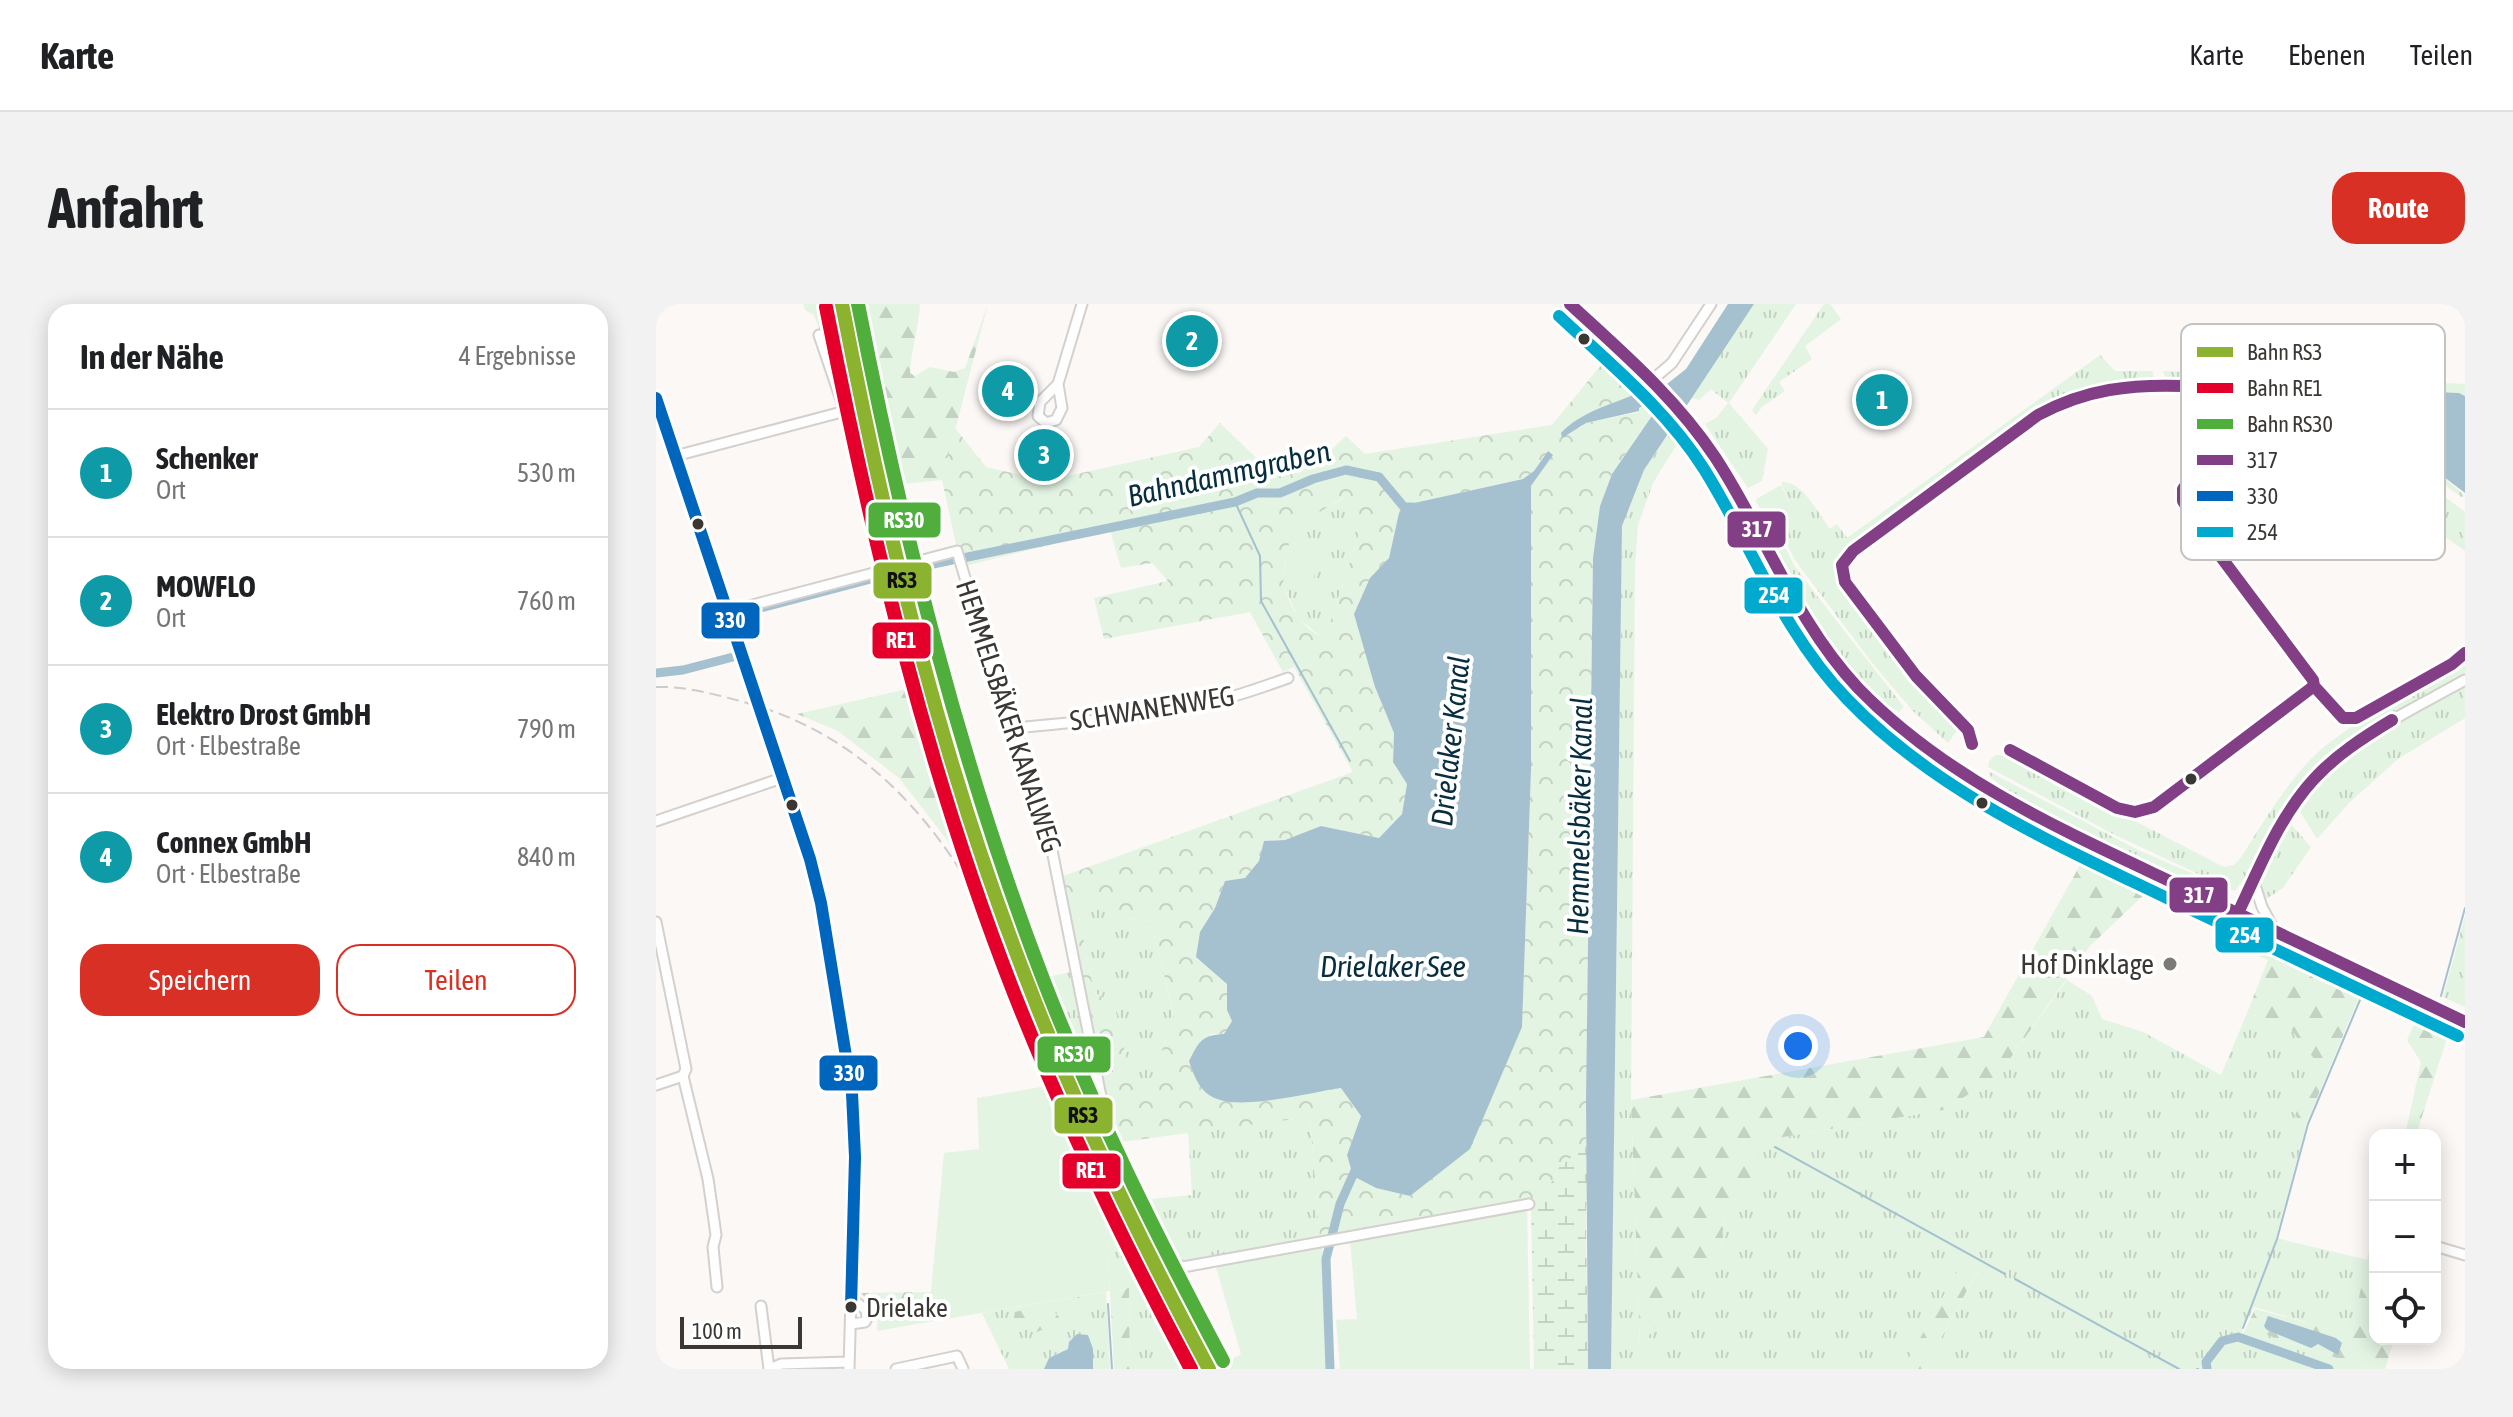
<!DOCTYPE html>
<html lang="de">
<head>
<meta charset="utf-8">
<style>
	:root { --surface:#fff; --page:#f2f2f2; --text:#202124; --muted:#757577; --line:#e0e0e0; --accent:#d93025 }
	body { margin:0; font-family:"Asap Condensed",sans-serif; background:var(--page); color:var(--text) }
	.controls { position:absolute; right:24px; bottom:24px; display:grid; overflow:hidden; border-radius:16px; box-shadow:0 4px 20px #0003 }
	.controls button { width:72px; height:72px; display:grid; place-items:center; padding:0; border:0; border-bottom:2px solid var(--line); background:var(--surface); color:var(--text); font:40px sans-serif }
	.scale { position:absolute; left:24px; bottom:20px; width:122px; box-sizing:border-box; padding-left:8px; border:4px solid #3b3733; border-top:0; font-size:22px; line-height:28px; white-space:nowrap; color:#3b3733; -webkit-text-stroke:6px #fff; paint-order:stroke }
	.you { position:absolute; left:1142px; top:742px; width:28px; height:28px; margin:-20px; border:6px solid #fff; border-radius:50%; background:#1a73e8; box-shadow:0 0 0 12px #1a73e833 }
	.badge { display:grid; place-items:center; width:52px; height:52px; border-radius:50%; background:var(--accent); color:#fff; font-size:26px; font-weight:700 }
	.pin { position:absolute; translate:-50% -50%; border:4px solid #fff; box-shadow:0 2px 8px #0006 }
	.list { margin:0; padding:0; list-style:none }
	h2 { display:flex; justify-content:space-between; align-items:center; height:104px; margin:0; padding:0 32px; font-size:34px }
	h2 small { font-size:26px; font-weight:400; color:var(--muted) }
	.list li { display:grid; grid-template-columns:52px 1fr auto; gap:24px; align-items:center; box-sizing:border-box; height:128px; padding:0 32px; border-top:2px solid var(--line) }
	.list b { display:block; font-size:30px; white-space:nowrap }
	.list p { margin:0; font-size:26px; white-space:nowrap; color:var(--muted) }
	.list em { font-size:26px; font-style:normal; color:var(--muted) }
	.actions { display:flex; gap:16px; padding:24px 32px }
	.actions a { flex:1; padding:18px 0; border:2px solid var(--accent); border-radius:24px; text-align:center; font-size:28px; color:var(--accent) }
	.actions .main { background:var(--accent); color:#fff }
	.icon { flex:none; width:44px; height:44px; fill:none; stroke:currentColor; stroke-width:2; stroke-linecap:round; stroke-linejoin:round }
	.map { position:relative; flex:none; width:1809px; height:1065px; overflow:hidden; border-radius:24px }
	header { display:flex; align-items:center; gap:48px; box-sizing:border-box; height:112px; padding:0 40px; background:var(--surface); border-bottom:2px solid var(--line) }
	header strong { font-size:38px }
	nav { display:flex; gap:44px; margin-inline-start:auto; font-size:28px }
	.intro { display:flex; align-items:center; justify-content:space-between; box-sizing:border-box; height:192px; padding:0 48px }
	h1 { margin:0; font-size:56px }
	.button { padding:20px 36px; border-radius:24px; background:var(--accent); color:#fff; font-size:28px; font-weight:700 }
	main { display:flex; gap:48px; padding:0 48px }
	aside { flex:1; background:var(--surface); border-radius:24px; box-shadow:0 4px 20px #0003 }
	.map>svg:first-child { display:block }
	.grass { fill:url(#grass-tufts) }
	.forest { fill:url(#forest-firs) }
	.wetland { fill:url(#wetland-marsh) }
	.park { fill:url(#park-crowns); fill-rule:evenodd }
	.garden { fill:#e3f4e3 }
	.water { fill:#a5c1cf }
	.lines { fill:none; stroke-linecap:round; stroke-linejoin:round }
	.stream { stroke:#a5c1cf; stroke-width:2 }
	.canal { stroke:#a5c1cf; stroke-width:9 }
	.minor-casing { stroke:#d3d0cd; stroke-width:13 }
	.secondary-casing { stroke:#d3d0cd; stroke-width:16 }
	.minor { stroke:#fefefe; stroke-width:9 }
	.secondary { stroke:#fefefe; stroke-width:12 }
	.rail { stroke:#ccccca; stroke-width:2; stroke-dasharray:12 6; stroke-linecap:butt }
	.bus-1-casing { stroke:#fff; stroke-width:18 }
	.bus-2-casing { stroke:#fff; stroke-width:18 }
	.bus-3-casing { stroke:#fff; stroke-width:18 }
	.bus-1 { stroke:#833f85; stroke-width:12 }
	.bus-2 { stroke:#0065bd; stroke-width:12 }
	.bus-3 { stroke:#00a9ce; stroke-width:12 }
	.rail-1-casing { stroke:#fff; stroke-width:20 }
	.rail-2-casing { stroke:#fff; stroke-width:20 }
	.rail-3-casing { stroke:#fff; stroke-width:20 }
	.rail-1 { stroke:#8bb32f; stroke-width:14 }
	.rail-2 { stroke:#e4002b; stroke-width:14 }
	.rail-3 { stroke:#50ae3d; stroke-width:14 }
	.bus-dot { fill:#3b3733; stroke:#fff; stroke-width:3 }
	.poi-dot { fill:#7e7b77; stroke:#fff; stroke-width:3 }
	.labels { text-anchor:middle; stroke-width:8; stroke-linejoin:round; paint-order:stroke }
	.bus-label { font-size:26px; fill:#3b3733; stroke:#fff; text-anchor:start }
	.street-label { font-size:28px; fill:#3b3733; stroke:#fff }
	.poi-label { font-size:28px; fill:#3b3733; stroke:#fff; text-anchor:end }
	.water-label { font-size:30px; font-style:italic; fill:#072e3f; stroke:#fff }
	.key { fill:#fff; stroke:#c4c3c2; stroke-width:2 }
	.key-label { font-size:22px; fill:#3b3733 }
	.line-badge { stroke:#fff; stroke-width:3 }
	.badge-label { font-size:22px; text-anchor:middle; font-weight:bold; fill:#fff }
	.pale-badge-label { font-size:22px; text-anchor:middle; font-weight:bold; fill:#111 }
</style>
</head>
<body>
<header>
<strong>Karte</strong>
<nav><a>Karte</a><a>Ebenen</a><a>Teilen</a></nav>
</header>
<div class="intro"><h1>Anfahrt</h1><a class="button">Route</a></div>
<main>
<aside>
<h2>In der Nähe<small>4 Ergebnisse</small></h2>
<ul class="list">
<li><span class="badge" style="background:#0f9aa8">1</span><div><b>Schenker</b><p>Ort</p></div><em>530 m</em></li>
<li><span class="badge" style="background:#0f9aa8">2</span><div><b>MOWFLO</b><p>Ort</p></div><em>760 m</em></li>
<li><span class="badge" style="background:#0f9aa8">3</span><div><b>Elektro Drost GmbH</b><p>Ort · Elbestraße</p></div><em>790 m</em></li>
<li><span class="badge" style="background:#0f9aa8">4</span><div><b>Connex GmbH</b><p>Ort · Elbestraße</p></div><em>840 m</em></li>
</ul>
<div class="actions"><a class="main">Speichern</a><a>Teilen</a></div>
</aside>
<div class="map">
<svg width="1809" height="1065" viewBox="0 0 1809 1065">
	<defs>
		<pattern id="grass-tufts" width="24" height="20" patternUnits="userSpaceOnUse" patternTransform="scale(2)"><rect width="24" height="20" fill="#e3f4e3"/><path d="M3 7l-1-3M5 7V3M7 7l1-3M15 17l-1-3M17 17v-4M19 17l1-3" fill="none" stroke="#c4d2c3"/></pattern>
		<pattern id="forest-firs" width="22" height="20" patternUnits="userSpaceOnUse" patternTransform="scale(2)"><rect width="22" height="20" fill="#e3f4e3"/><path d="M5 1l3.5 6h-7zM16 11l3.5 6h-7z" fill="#c4d2c3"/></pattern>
		<pattern id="wetland-marsh" width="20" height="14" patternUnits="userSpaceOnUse" patternTransform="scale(2)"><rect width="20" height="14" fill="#e3f4e3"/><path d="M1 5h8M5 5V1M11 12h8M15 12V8" fill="none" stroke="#c4d2c3"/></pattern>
		<pattern id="park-crowns" width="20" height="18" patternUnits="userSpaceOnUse" patternTransform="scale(2)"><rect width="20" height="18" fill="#e3f4e3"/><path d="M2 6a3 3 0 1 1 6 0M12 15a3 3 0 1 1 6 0" fill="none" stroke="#c4d2c3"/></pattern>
	</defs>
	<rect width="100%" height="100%" fill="#fbf8f5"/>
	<path class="grass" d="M1098,0H1140L1073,99L1112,145L1106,177L1092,184L1049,120L1060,114L1072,99L1055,85L1043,96L1035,94Z
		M1168,0H1174L1185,15L1149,42L1156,55L1123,78L1129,87L1106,103L1100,111L1096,106Z
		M1444,51L1459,67H1496L1499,76C1457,76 1431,78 1393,98L1185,249L1179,259L1180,270C1219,324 1256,377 1304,422L1292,439L1256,406L1217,360L1139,256L1120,219L1108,211L1099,196L1125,181L1135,202L1125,178C1147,176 1162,210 1174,225L1181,220L1191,234Z
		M1507,67L1809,80V92L1803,89L1688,84L1809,192L1805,193L1654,82L1510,76Z
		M1017,123L1026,132L997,179L982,221L979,264L975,796L984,1042L1019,998L1038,987L1065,941L1070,902L1093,883L1110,836L1287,806L1341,773L1411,676L1436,692L1446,715L1487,728L1565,771L1591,709L1632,722L1660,757L1640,811L1651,818L1620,934L1712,956L1695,1031L1598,1003L1583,1033L1666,1065H1268L1324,964L1308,955L1247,1065H955L966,222L988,166Z
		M1695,123L1809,208V247L1778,225L1787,212L1690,141L1692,124Z
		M690,193L698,222L705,224L672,325L664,332L642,314L626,278L633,239L642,219Z
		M1097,202L1107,215L1118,221L1138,261L1158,288L1248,403L1243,408C1184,374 1143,302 1114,242C1108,229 1099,216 1097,202Z
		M1809,359V370C1744,404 1676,437 1632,498C1612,526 1600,560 1579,587L1459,531L1332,463L1333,457L1340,451L1353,452L1568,563L1578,561L1586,552C1604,523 1623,492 1645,466C1680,423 1760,386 1809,359Z
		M1809,381V414L1742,455L1694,498L1661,535L1642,504C1680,444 1749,413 1809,381Z
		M1332,467L1484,547L1552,576L1572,590L1557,588L1408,520L1344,481L1335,473Z
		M1633,518L1655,543L1627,584L1607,597C1599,569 1620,542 1633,518Z
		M441,594C459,620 467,613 494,617L497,623L518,713L506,746L508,765L490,777L476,779L458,700L438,688L420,598Z
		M1809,612V703L1787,693Z
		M419,667L448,831L506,956L524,967L510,971L416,772L379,676Z
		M654,813L664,935L532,960L513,953L485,896L536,891L532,828Z
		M449,896L536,1065H474L473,984L454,987Z
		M450,988L454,1065H437V1045H412L393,1054L388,1065H353L326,1009Z
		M1590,1024L1714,1065H1678L1586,1032Z"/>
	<path class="forest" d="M147,0H177L197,104L191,105L158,11L149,6Z
		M193,0H264C263,23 255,45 254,69L259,72L274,63L298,68L309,64L332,0L286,176L228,182L209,102Z
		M260,383L319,572L243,474L182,427L141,410Z
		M1428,554L1495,584L1434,642L1341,773L1287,806L1110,836L1093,883L1070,902L1065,941L1038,987L1019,998L984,1043L975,796L1328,733Z
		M1572,624L1706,686L1651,818L1639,812L1660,757L1632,722L1591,709L1612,656L1566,636Z
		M1763,710L1794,725L1760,831H1749L1765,758L1751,736Z
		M1715,938L1719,939V1035H1738L1729,1065H1714L1590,1024L1599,1005L1695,1030Z
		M1308,955L1324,963L1268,1065H1247Z
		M473,984L474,1065H458L454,987Z
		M275,988L272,1018L221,1027L222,1009L205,989Z
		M392,1000L403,1013L392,1023L379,1029L375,1020L352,1036L351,1025L357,1018L359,1008Z"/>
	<path class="wetland" d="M930,842L932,855L930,911L932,1065H878L875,901L877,896L887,894L903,863Z"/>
	<path class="park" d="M949,56C967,72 987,81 1004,99L956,170L944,202L937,254L930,842L903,863L887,894L664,935L654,813L457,839L407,572L697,468L638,363L627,368L594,308L448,335L438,294L512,277L496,259L465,264L454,226L305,263L286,176L299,124L330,163L365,171L407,173L543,143L564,119L617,170L662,159L690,132L709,150L896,121ZM982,90L988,101L983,104V108L930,119L924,124L913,121L928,112ZM892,148L896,152L875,182V466L866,723L754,892L720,884L697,872L691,851L705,812L685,783L589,799L554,730H568L576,717L571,705V680L544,628L559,604L569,577L589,574L603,557L609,537L629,536L666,522L723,534L746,510L751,480L737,458L738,429L719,383L714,275L733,254L743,209L758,199L867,175L878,167ZM689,193L698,222L705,224L672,325L664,332C645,322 633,302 628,281C624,267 636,234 642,219C657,215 673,200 689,193ZM441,594C460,621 466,613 494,617L497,623L518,712L506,746L508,765L490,777L476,778L458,700L438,688L420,598Z"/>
	<path class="garden" d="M633,239L663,243L658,275L628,273Z
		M397,781L449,896L454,987L272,1018L288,849L323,845L321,794Z
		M871,902L874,1065H684L680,1016L701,1015L694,936Z
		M666,941L672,1065H558L585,1050L559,960Z"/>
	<path class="water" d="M1072,0H1098L988,166L966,222L955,1065H932L930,796L937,254L944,202L956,170L1015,84L1011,80L1030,65Z
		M1687,84L1803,89L1809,92V189L1682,92Z
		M982,89L988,101L983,104V107L930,119L906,134L905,129C924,108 957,100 982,89Z
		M892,147L897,151L875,182V466L866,723L814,845L754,892L720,884L697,872L691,851L705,812L685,784C655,788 588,806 561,795C544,789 538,772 533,757C543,738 545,731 568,730L576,717L571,706V680L540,653L544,628L559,604L569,577L589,574L603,557L608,537L629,536L665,522L723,534L746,510L751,480L737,458L738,429L719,383L698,310L714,274L733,254L743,209L748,203L758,199L867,175L878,167Z
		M1612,1012L1680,1034L1686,1039L1682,1051L1662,1040L1655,1044L1611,1026L1608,1022Z
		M421,1030L432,1031L437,1045V1065H388L393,1054L412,1045L413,1038Z"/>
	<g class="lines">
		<path class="stream" d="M1031,135L1055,167L1125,296
			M579,198L604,252L605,297L694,457
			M222,273L272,451L281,465L312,557
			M1131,306C1177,386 1249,458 1329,503
			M1339,508L1422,548
			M1575,621L1709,684L1652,820L1621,935L1587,1024
			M1785,692L1809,604
			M401,784L490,978L537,1065
			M1119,843L1349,970
			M1359,975L1523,1065
			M452,1000L456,1065
			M1541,1065H1542"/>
		<path class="canal" d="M307,254L579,198L601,189H624L657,175L690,166L723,173L748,203H757
			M249,266L296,256
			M89,308L230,271
			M0,369L27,366L77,353
			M674,1065L670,955L684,900L701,862
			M1551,1065L1550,1058L1566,1037L1582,1033L1673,1065"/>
		<g class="minor-casing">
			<path id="minor" d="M995,77L1016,59L1055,0
				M402,80L384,98L382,112L390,119L400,116L406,104L402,80L426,0
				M0,94L154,555L165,599L198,809L199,853L193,1065
				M19,152L182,109L187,105L186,99L163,31
				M70,308L301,247L324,324L388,506L454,838L510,955L527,963L873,900
				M359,424C418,418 478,414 537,402C570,396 601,385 632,374
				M0,517L126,474
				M1597,575L1606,603L1619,627
				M1582,609C1598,576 1610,540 1630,510C1672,443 1743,413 1809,376
				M0,618L30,765L27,772L0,781
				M27,772L52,875L60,931L57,943L61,983
				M1779,942L1809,951
				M105,1002L113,1065
				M195,1020L209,1018L211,1014L210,1006L195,994
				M114,1065L125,1060L193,1058
				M240,1065L301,1052L307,1065"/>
		</g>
		<g class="secondary-casing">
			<path id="secondary" d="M914,0C959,43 1009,83 1046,134C1087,192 1114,259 1152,319C1210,413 1303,471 1398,522L1809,718"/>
		</g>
		<use href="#minor" class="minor"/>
		<use href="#secondary" class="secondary"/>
		<path class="rail" d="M0,383C28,382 57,390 84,397C239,437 318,567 374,705"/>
		<g class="bus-1-casing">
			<path id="bus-1" d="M914,0C966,48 1020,94 1059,153C1109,229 1139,317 1202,384C1290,475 1408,527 1520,580C1616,626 1713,672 1809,718
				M1316,440L1312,426L1260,372L1189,278L1186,261L1197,247L1382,111C1430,85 1475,80 1529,82C1548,83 1562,83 1578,92L1581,102L1578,116L1527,185V197L1550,233L1657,376L1658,382L1687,414H1700L1796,360L1809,349
				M1354,446L1461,504L1479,508L1498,503L1658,382
				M1582,609C1604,563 1623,513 1658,475C1680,451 1708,433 1736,416"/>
		</g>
		<g class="bus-2-casing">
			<path id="bus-2" d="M0,94L154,555L165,599L196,789L199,853L195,1003"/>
		</g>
		<g class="bus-3-casing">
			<path id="bus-3" d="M903,12C954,60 1010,105 1048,165C1096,242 1127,329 1191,395C1280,488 1399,540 1513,595C1609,641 1706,686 1802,732"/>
		</g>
		<use href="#bus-1" class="bus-1"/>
		<use href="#bus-2" class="bus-2"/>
		<use href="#bus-3" class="bus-3"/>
		<g class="rail-1-casing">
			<path id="rail-1" d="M186,0C231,232 286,462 373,682C424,814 486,940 553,1065"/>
		</g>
		<g class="rail-2-casing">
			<path id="rail-2" d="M170,3C216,236 271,467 358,689C409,818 469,942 535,1065"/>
		</g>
		<g class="rail-3-casing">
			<path id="rail-3" d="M202,0C247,230 303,456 387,675C438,807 501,933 567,1057"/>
		</g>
		<use href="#rail-1" class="rail-1"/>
		<use href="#rail-2" class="rail-2"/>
		<use href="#rail-3" class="rail-3"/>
	</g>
	<g class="bus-dot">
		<circle cx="928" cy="35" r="7"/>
		<circle cx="42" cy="220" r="7"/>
		<circle cx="1535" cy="475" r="7"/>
		<circle cx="1326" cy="499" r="7"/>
		<circle cx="136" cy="501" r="7"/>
		<circle cx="195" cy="1003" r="7"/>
	</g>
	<circle class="poi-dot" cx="1514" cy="660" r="8"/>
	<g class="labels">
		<g class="bus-label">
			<text x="210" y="1013">Drielake</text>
		</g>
		<g class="street-label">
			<text transform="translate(496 404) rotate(-9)" y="10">SCHWANENWEG</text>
			<text transform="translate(353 412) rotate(72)" y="10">HEMMELSBÄKER KANALWEG</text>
		</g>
		<g class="poi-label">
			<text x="1498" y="670">Hof Dinklage</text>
		</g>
		<g class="water-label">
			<text transform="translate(573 170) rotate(-13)" y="10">Bahndammgraben</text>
			<text transform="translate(795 437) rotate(-84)" y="10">Drielaker Kanal</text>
			<text transform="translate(924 512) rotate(-89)" y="10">Hemmelsbäker Kanal</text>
			<text x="737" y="673">Drielaker See</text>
		</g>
	</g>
	<rect x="1525" y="20" width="264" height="236" rx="12" class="key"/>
	<rect x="1541" y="43" width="36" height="10" fill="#8bb32f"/>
	<rect x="1541" y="79" width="36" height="10" fill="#e4002b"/>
	<rect x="1541" y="115" width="36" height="10" fill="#50ae3d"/>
	<rect x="1541" y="151" width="36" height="10" fill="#833f85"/>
	<rect x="1541" y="187" width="36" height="10" fill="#0065bd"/>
	<rect x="1541" y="223" width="36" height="10" fill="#00a9ce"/>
	<g class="key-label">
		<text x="1591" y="56">Bahn RS3</text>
		<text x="1591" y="92">Bahn RE1</text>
		<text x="1591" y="128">Bahn RS30</text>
		<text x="1591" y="164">317</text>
		<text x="1591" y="200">330</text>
		<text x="1591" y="236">254</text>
	</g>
	<g class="line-badge">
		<rect x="211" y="197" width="75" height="38" rx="8" fill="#50ae3d"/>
		<rect x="1070" y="206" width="61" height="39" rx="8" fill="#833f85"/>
		<rect x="216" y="257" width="61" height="39" rx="8" fill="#8bb32f"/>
		<rect x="1087" y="272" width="61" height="39" rx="8" fill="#00a9ce"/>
		<rect x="44" y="297" width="61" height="39" rx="8" fill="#0065bd"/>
		<rect x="215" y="317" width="61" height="39" rx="8" fill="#e4002b"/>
		<rect x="1512" y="572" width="61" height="38" rx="8" fill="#833f85"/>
		<rect x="1558" y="612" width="61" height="38" rx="8" fill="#00a9ce"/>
		<rect x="380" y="731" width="76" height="39" rx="8" fill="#50ae3d"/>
		<rect x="162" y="750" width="61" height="38" rx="8" fill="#0065bd"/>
		<rect x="397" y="792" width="61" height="39" rx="8" fill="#8bb32f"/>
		<rect x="405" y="848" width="61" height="38" rx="8" fill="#e4002b"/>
	</g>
	<g class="badge-label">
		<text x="248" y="224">RS30</text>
		<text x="1101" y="233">317</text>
		<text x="1118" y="299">254</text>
		<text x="74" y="324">330</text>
		<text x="245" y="344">RE1</text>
		<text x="1543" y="599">317</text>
		<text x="1589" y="639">254</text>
		<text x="418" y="758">RS30</text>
		<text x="193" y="777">330</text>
		<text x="435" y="874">RE1</text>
	</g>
	<g class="pale-badge-label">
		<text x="246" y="284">RS3</text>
		<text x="427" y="819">RS3</text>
	</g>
</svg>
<div class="controls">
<button>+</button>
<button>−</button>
<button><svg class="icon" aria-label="locate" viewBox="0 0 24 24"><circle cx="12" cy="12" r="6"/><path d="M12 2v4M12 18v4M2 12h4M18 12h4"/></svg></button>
</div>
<div class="scale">100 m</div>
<div class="you"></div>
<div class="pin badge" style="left:1226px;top:96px;background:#0f9aa8">1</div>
<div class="pin badge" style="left:536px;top:37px;background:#0f9aa8">2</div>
<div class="pin badge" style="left:388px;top:151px;background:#0f9aa8">3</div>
<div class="pin badge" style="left:352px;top:87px;background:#0f9aa8">4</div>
</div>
</main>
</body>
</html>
